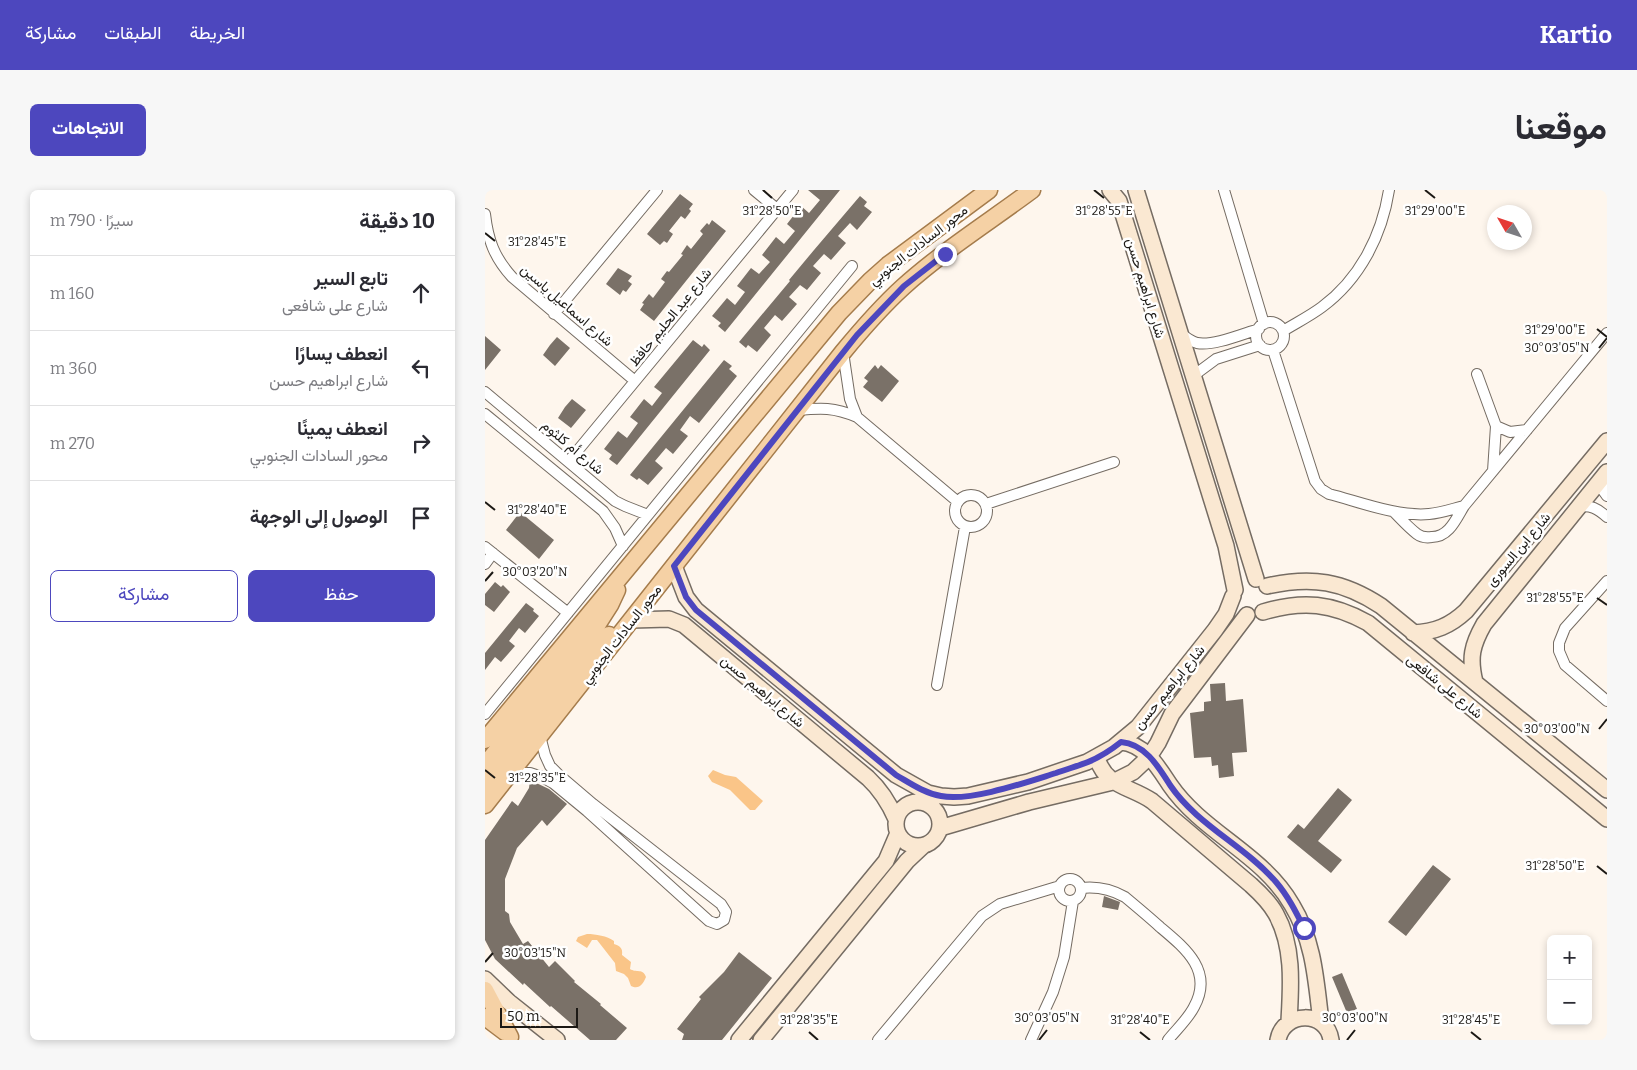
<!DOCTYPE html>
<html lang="ar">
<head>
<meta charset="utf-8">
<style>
	:root { --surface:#fff; --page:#f7f7f7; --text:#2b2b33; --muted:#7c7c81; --line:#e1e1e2; --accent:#4d47be }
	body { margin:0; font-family:Bitter,Vazirmatn,serif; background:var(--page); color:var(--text); direction:rtl }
	.controls { position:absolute; right:15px; bottom:15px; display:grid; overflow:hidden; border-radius:8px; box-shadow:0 2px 8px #0003 }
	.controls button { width:45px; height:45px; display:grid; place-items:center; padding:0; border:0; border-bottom:1px solid var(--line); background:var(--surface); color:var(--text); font:25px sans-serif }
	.compass { position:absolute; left:1002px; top:15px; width:45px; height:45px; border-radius:50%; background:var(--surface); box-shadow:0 2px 8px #0003; rotate:309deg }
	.scale { position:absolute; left:15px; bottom:12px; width:78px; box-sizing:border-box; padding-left:5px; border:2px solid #1c1915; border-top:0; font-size:14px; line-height:18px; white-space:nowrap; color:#1c1915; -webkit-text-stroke:4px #fff; paint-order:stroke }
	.stop { position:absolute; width:15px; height:15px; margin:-11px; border:4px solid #4d47be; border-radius:50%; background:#fff }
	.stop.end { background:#4d47be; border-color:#fff; box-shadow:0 1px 5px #0008 }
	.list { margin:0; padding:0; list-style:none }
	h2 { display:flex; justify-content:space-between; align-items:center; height:65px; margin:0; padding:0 20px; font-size:21px }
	h2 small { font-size:16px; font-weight:400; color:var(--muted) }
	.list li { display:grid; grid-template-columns:32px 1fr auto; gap:15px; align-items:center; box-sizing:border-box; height:75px; padding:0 20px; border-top:1px solid var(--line) }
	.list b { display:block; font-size:19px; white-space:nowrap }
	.list p { margin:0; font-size:16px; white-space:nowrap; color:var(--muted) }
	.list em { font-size:16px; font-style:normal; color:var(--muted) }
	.actions { display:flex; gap:10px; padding:15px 20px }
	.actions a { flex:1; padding:11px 0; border:1px solid var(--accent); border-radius:8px; text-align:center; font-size:18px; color:var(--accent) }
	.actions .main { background:var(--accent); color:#fff }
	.icon { flex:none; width:28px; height:28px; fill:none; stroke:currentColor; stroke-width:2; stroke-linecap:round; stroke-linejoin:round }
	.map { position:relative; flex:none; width:1122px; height:850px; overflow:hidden; direction:ltr; border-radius:8px }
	header { display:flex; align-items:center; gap:30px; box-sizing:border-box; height:70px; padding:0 25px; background:var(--accent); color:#fff }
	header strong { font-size:24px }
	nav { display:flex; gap:28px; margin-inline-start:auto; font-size:18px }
	.intro { display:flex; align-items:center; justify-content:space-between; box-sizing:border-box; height:120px; padding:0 30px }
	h1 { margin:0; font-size:35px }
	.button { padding:12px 22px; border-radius:8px; background:var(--accent); color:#fff; font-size:18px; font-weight:700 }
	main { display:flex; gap:30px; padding:0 30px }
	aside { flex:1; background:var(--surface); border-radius:8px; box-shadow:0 2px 8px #0003 }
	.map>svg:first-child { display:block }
	.water { fill:#fac588 }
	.building { fill:#7a7168 }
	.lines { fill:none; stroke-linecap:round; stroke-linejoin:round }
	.street-casing { stroke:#756c63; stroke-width:12 }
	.secondary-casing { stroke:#756c63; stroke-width:18 }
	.primary-casing { stroke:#a57c4c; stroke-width:19 }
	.street { stroke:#fff; stroke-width:10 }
	.secondary { stroke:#fae8d2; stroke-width:15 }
	.primary { stroke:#f5d1a5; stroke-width:16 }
	.route { stroke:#4d47be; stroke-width:6 }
	.ticks { fill:none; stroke:#1c1915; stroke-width:2 }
	.labels { text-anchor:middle; stroke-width:5; stroke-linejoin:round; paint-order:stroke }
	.street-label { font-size:14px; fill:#1c1915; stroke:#fff }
	.ticks-label { font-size:12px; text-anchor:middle; fill:#1c1915; stroke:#fff; stroke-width:5; stroke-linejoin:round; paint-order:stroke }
</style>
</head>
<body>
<header>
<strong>Kartio</strong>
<nav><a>الخريطة</a><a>الطبقات</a><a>مشاركة</a></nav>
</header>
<div class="intro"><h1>موقعنا</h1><a class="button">الاتجاهات</a></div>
<main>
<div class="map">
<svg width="1122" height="850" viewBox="0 0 1122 850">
	<rect width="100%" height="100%" fill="#fef6ed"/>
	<path class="water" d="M228,580L240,585L251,587L278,611L270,620H265L245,600L227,592L223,586Z
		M102,744C111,744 122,746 129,751V754C135,756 138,758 137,765L146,772L145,779C151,783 158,778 161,787C158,794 154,800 146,796L143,788L139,784L131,781L130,773L112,750H107L102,758L91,751L93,747Z"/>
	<path class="building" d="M323,0H355L240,142L233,136L236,133L227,126L242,108L250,115L260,102L252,96L266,78L274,84L285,72L277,65L291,47L299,54L310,41L302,34L316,16L324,23L335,10Z
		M195,4L208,14L204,19L206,21L200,29L196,26L184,41L188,44L182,53L179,51L175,55L162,44Z
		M375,6L382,12L379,16L387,22L372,40L365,33L353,46L361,53L346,70L339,64L328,76L336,83L322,100L315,95L304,107L312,114L297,131L290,125L279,138L286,145L272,162L263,155L261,158L254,152L305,91L304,90L329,60Z
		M227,30L241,41L169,131L155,120L159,114L157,113L164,104L168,108L180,92L176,89L182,81L184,82L198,65L196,64L202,55L206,59L218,44L215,41L222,33L224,35Z
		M133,78L147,86L143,91L147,94L141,102L138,100L135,105L121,94Z
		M0,146L16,160L0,180Z
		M72,147L85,158L70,176L58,165L65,155Z
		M208,150L217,157L219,154L225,160L132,275L124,269L127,265L119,259L133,241L142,248L153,233L145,227L159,209L167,216L177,203L169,197Z
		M239,170L247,176L244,179L252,186L214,233L205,226L195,240L203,246L188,264L181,258L170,271L178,278L163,295L154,288L152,290L145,285Z
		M390,175L393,179L396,175L414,191L397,212L378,197L383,191L379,188Z
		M87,209L101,220L86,238L73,228L80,217Z
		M35,322L69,350L54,369L21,340Z
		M10,392L16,397L18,395L25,402L9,422L0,415V404Z
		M41,413L49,419L48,421L54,426L40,443L34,438L24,451L30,456L16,472L10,467L0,480V463Z
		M740,493L741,511L758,509L762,562L747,563L749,586L734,588L733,575L727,576L726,567L709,568L705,523L719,521V512L726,511L725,494Z
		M45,590L64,599L82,614L62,636L57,630L32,658L20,689V721L24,724L25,732L38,754L43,751L64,777L70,771L90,791L89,792L116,814L115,815L142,838L131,850H105L66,816L65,817L39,793L38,795L10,769L0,750V650L27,611L33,616L44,598Z
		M853,598L867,610L833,651L857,670L846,683L802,647L813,634L819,639Z
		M948,675L966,689L921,746L903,732Z
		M619,706L635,712L633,720L617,717Z
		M254,762L287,788L237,850H197L199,844L192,839L216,809L214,807L239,782Z
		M857,783L872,819L862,823L847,787Z"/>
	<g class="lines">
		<g class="street-casing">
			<path id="street" d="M269,0L292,19
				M739,0L779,134
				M0,24C3,50 9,67 27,87L150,191
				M69,124L172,0
				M771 146a14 14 0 1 1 28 0a14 14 0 1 1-28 0Z
				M798,141C811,133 825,126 837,117C875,89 897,45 904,0
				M695,143C700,147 705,151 712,153C729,156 757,144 774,139
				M788,160L830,291L836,299L844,304C875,312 913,327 944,324C956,323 967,319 979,316L1122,143
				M358,162L365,209L372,227
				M992,184L1011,236L1008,281
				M708,186L731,169L775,155
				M0,202L130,311L140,316L163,325
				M312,220C336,218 349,217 372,227L473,312
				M0,224L118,321L130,338L138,356
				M1011,236L1025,242L1042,240
				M84,271L308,0
				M1117,288V299L1122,306
				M470 321a16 16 0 1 1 32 0a16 16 0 1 1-32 0Z
				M501,314L629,272
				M1093,317C1105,314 1113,319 1122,327
				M909,322C916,329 923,337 932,344C936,347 941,348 947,347C964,347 971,329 979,316
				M0,357L83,423
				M0,374L8,363
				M1122,391L1080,438L1074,453V461L1080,475L1122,511
				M452,495L480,337
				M0,524L367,76
				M26,583H45L57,587L68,593L102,621L224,731L232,734L239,730L241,722L236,714L108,614L74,585L65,576L60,565L55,546
				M574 700a11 11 0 1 1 22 0a11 11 0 1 1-22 0Z
				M596,698C613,696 626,699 640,707C652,717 664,727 675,737C700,758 729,781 709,817C703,829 691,840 683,850
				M393,850L497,726L515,714L575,696
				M546,850L568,802L579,767L588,711"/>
		</g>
		<g class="secondary-casing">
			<path id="secondary" d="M625,0L634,11L741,356L750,400
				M651,0L771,389
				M189,376L201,407L211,420L411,585L443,603L456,606L469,607L483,606L543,592L602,572L629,557L653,537L730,440L741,424L748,406
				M782,396C827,386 858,391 896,416L1122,600
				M778,422C818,410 847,413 883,433L1122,629
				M147,430L184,429L199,435L383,588C396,600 404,613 411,629
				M928,443C950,442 965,436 981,421L1122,251
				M990,492C984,468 987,455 999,434L1122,282
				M636,552C660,554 673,577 685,595C718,643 778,664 807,715C829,751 831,791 836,832
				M612,568C621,597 645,596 667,611L766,695C776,704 785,713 791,724C809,756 806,796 804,831
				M411 634a22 22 0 1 1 44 0a22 22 0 1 1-44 0Z
				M455,638L544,612L628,592L648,582L664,567L673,553L687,524L762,425
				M0,789L24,812L72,850
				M254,850L401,671L413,643
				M276,850L422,671L438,656
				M793,850C798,821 842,820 846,850"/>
		</g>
		<g class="primary-casing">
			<path id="primary" d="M0,550L354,123L385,91L403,75L504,0
				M0,575L109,440L125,415L132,400
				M0,595L107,462L124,445
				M0,615L358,162C377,139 396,117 418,97C458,61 504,32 547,0
				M0,800L25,847
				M0,827L20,842"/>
		</g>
		<use href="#street" class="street"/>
		<use href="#secondary" class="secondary"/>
		<use href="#primary" class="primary"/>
	</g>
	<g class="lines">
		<path class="route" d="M460,64L419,96L372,145L189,376L201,407L211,420L411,585C425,593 439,603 456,606C485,612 542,592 571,583C582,579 593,576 603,572C615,567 626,560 636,552C660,554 673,576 685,595C712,635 760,656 791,692C803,706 811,722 819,738"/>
	</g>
	<path class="ticks" d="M278,0L287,8M609,0L619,8M940,0L950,8M0,43L10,51M1112,139L1122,147M1114,158L1122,148M0,312L10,320M0,391L8,382M1112,408L1122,415M1114,539L1122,529M0,580L10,588M1112,676L1122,684M0,772L8,763M324,842L333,850M655,842L665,850M986,842L996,850M554,850L562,840M862,850L870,840"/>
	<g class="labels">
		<g class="street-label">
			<text transform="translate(433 55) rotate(-38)" y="5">محور السادات الجنوبي</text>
			<text transform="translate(661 98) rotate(73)" y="5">شارع ابراهيم حسن</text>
			<text transform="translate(82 115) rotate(41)" y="5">شارع اسماعيل ياسين</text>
			<text transform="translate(185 127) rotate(-51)" y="5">شارع عبد الحليم حافظ</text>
			<text transform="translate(88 257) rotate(40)" y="5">شارع أم كلثوم</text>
			<text transform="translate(1033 359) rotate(-50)" y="5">شارع ابن السورى</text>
			<text transform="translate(136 444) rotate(-52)" y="5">محور السادات الجنوبي</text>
			<text transform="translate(960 496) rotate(39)" y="5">شارع على شافعى</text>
			<text transform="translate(684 497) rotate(-51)" y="5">شارع ابراهيم حسن</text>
			<text transform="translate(278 501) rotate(40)" y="5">شارع ابراهيم حسن</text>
		</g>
	</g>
	<g class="ticks-label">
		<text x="287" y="25">31°28'50"E</text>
		<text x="619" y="25">31°28'55"E</text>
		<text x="950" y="25">31°29'00"E</text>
		<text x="52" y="56">31°28'45"E</text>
		<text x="1070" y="144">31°29'00"E</text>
		<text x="1072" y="162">30°03'05"N</text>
		<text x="52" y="324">31°28'40"E</text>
		<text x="50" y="386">30°03'20"N</text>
		<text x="1070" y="412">31°28'55"E</text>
		<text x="1072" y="543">30°03'00"N</text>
		<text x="52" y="592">31°28'35"E</text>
		<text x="1070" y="680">31°28'50"E</text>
		<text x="50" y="767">30°03'15"N</text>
		<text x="562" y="832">30°03'05"N</text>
		<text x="870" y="832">30°03'00"N</text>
		<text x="324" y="834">31°28'35"E</text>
		<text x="655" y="834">31°28'40"E</text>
		<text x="986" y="834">31°28'45"E</text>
	</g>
</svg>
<div class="controls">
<button>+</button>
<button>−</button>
</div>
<svg class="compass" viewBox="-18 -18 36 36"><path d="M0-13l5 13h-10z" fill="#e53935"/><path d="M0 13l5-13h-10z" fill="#7c7c81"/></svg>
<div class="scale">50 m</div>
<div class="stop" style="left:819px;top:738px"></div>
<div class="stop end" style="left:460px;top:64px"></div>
</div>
<aside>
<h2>10 دقيقة<small>سيرًا · 790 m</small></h2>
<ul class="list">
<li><svg class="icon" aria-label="ahead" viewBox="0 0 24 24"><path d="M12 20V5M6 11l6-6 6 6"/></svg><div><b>تابع السير</b><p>شارع على شافعى</p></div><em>160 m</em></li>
<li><svg class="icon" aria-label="left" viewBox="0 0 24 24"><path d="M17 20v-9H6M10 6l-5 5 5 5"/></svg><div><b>انعطف يسارًا</b><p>شارع ابراهيم حسن</p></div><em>360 m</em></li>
<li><svg class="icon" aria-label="right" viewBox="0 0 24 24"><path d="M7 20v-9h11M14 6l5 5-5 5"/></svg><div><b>انعطف يمينًا</b><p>محور السادات الجنوبي</p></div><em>270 m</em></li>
<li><svg class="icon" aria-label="arrive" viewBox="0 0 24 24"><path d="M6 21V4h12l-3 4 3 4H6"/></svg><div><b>الوصول إلى الوجهة</b></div></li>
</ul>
<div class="actions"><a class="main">حفظ</a><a>مشاركة</a></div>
</aside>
</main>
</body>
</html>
